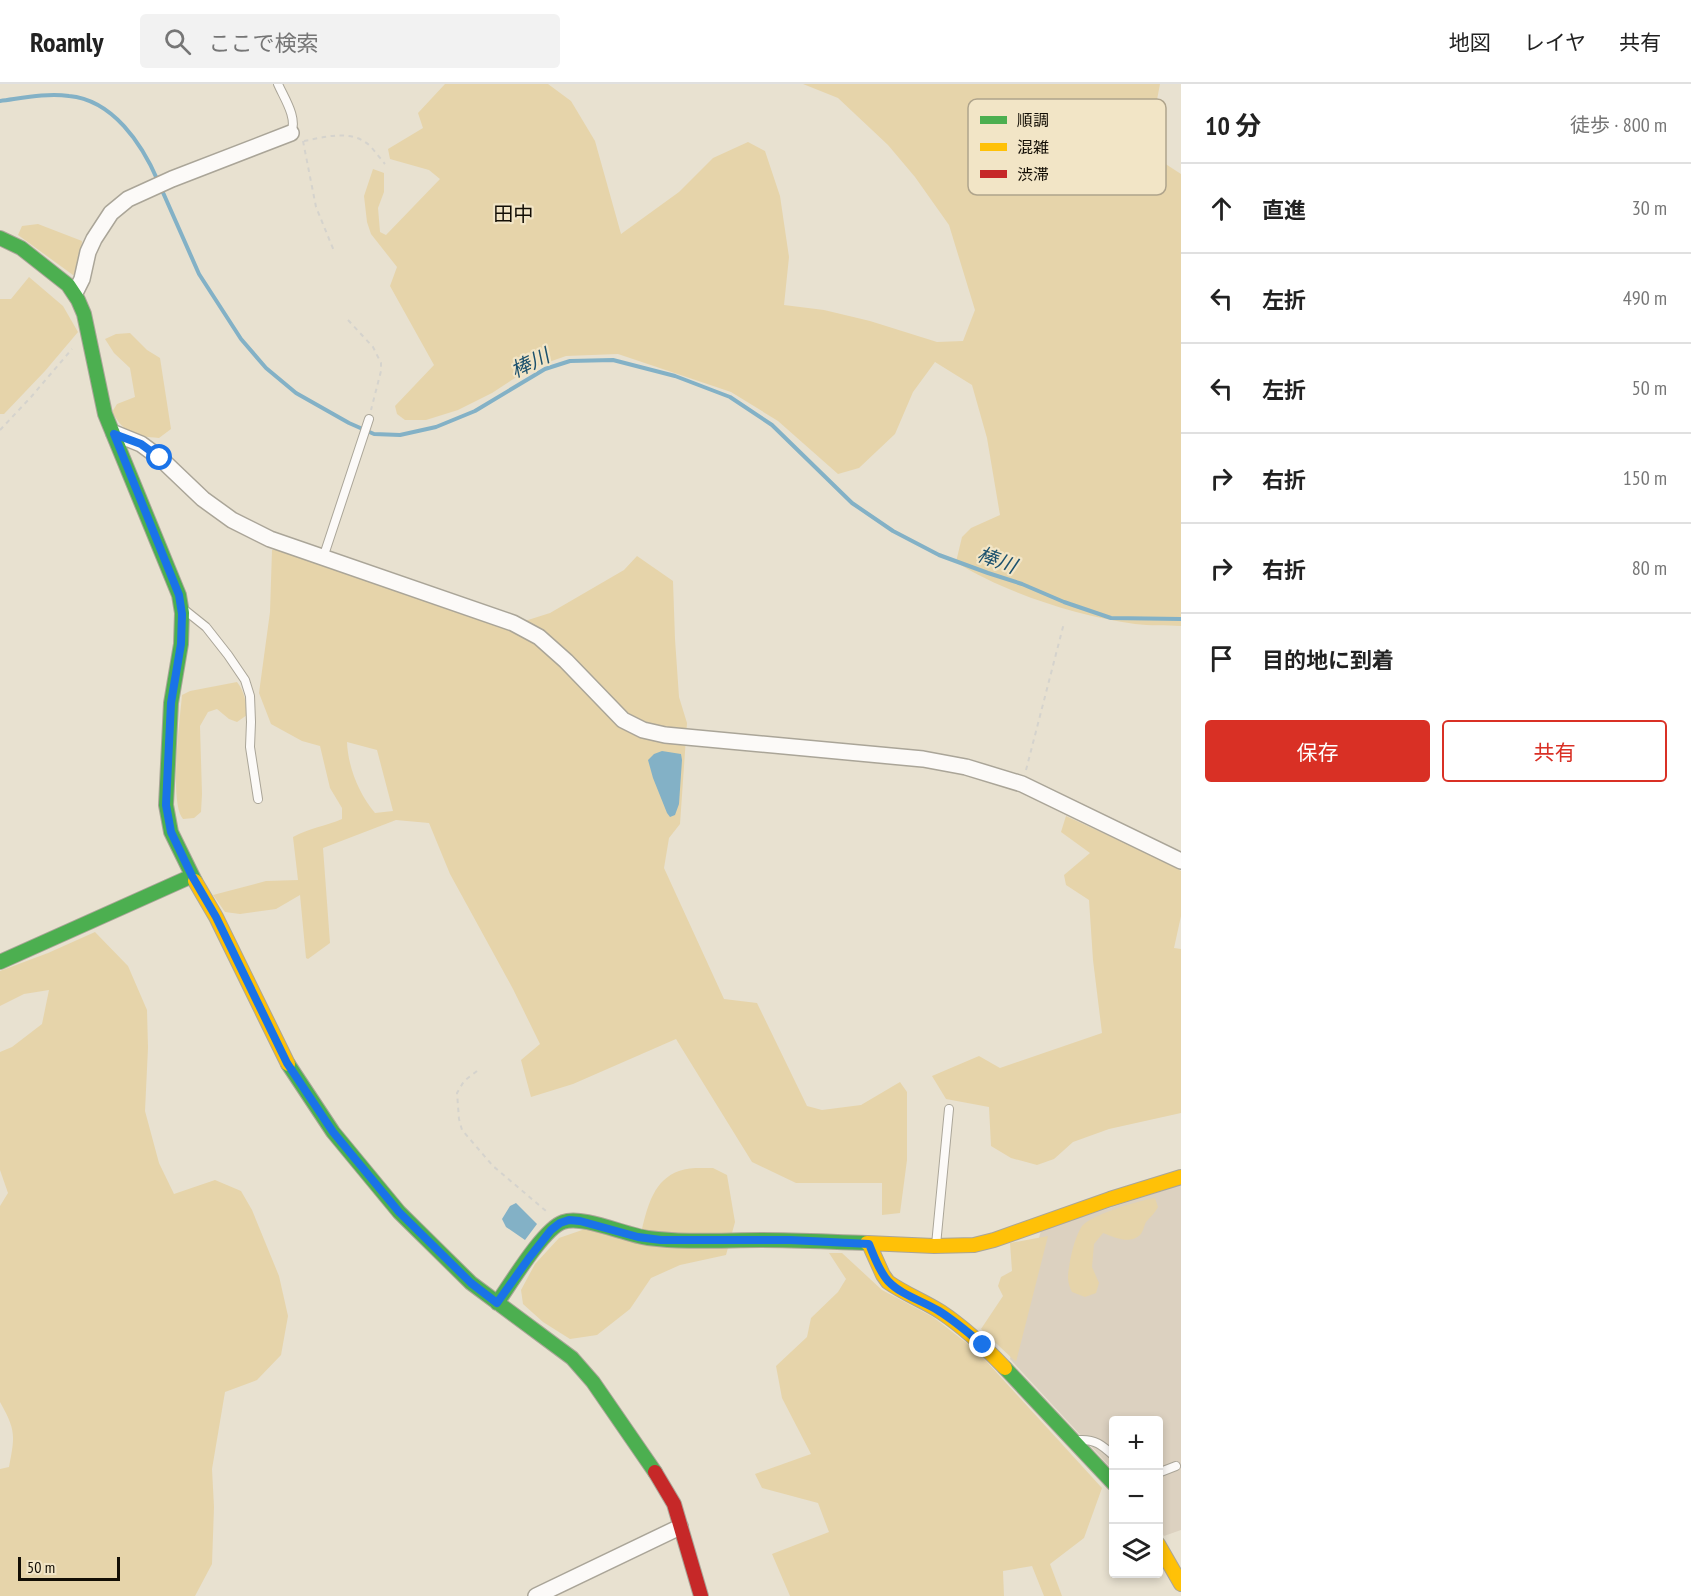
<!DOCTYPE html>
<html lang="ja">
<head>
<meta charset="utf-8">
<style>
	:root { --surface:#fff; --page:#f2f2f2; --text:#222; --muted:#767676; --line:#e0e0e0; --accent:#d93025 }
	body { margin:0; font-family:"PT Sans Narrow","Noto Sans JP",sans-serif; background:var(--page); color:var(--text) }
	.controls { position:absolute; right:18px; bottom:18px; display:grid; overflow:hidden; border-radius:6px; box-shadow:0 3px 9px #0003 }
	.controls button { width:54px; height:54px; display:grid; place-items:center; padding:0; border:0; border-bottom:2px solid var(--line); background:var(--surface); color:var(--text); font:30px sans-serif }
	.scale { position:absolute; left:18px; bottom:15px; width:102px; box-sizing:border-box; padding-left:6px; border:3px solid #130e05; border-top:0; font-size:16px; line-height:21px; white-space:nowrap; color:#130e05; -webkit-text-stroke:4px #f2e5c6; paint-order:stroke }
	.stop { position:absolute; width:18px; height:18px; margin:-14px; border:4px solid #1a73e8; border-radius:50%; background:#fff }
	.stop.end { background:#1a73e8; border-color:#fff; box-shadow:0 2px 6px #0008 }
	.list { margin:0; padding:0; list-style:none }
	h2 { display:flex; justify-content:space-between; align-items:center; height:78px; margin:0; padding:0 24px; font-size:26px }
	h2 small { font-size:20px; font-weight:400; color:var(--muted) }
	.list li { display:grid; grid-template-columns:39px 1fr auto; gap:18px; align-items:center; box-sizing:border-box; height:90px; padding:0 24px; border-top:2px solid var(--line) }
	.list b { display:block; font-size:22px; white-space:nowrap }
	.list em { font-size:20px; font-style:normal; color:var(--muted) }
	.actions { display:flex; gap:12px; padding:18px 24px }
	.actions a { flex:1; padding:14px 0; border:2px solid var(--accent); border-radius:6px; text-align:center; font-size:21px; color:var(--accent) }
	.actions .main { background:var(--accent); color:#fff }
	.icon { flex:none; width:33px; height:33px; fill:none; stroke:currentColor; stroke-width:2; stroke-linecap:round; stroke-linejoin:round }
	.map { position:relative; flex:none; width:1181px; height:1512px; overflow:hidden }
	header { display:flex; align-items:center; gap:36px; box-sizing:border-box; height:84px; padding:0 30px; background:var(--surface); border-bottom:2px solid var(--line) }
	header strong { font-size:28px }
	nav { display:flex; gap:33px; margin-inline-start:auto; font-size:21px }
	.search { width:420px; height:54px; background:var(--page); display:flex; align-items:center; gap:15px; box-sizing:border-box; padding:0 21px; border-radius:6px; color:var(--muted); font-size:22px }
	main { display:flex }
	aside { flex:1; background:var(--surface) }
	.map>svg:first-child { display:block }
	.education { fill:#dcd1c0 }
	.green { fill:#e6d4aa; fill-rule:evenodd }
	.water { fill:#83b1c6 }
	.lines { fill:none; stroke-linecap:round; stroke-linejoin:round }
	.stream { stroke:#83b1c6; stroke-width:4 }
	.lane-casing { stroke:#aaa598; stroke-width:10 }
	.street-casing { stroke:#aaa598; stroke-width:18 }
	.fast-casing { stroke:#aaa598; stroke-width:16 }
	.slow-casing { stroke:#aaa598; stroke-width:16 }
	.jam-casing { stroke:#aaa598; stroke-width:16 }
	.path { stroke:#d5d3cd; stroke-width:2; stroke-dasharray:4.5 4.5; stroke-linecap:butt }
	.lane { stroke:#fcfaf8; stroke-width:8 }
	.street { stroke:#fcfaf8; stroke-width:15 }
	.fast { stroke:#4caf50; stroke-width:14 }
	.slow { stroke:#ffc107; stroke-width:14 }
	.jam { stroke:#c62828; stroke-width:14 }
	.route { stroke:#1a73e8; stroke-width:8 }
	.labels { text-anchor:middle; stroke-width:4.5; stroke-linejoin:round; paint-order:stroke }
	.neighbourhood-label { font-size:20px; fill:#130e05; stroke:#f2e5c6 }
	.water-label { font-size:20px; font-style:italic; fill:#1c516d; stroke:#f2e5c6 }
	.key { fill:#f2e5c6; stroke:#afa48c; stroke-width:1.5 }
	.key-label { font-size:16px; fill:#130e05 }
</style>
</head>
<body>
<header>
<strong>Roamly</strong>
<div class="search"><svg class="icon" aria-label="search" viewBox="0 0 24 24"><circle cx="10" cy="10" r="6"/><path d="M15 15l6 6"/></svg>ここで検索</div>
<nav><a>地図</a><a>レイヤ</a><a>共有</a></nav>
</header>
<main>
<div class="map">
<svg width="1181" height="1512" viewBox="0 0 1181 1512">
	<rect width="100%" height="100%" fill="#e8e1d0"/>
	<path class="education" d="M1181,1101V1446L1164,1452L1159,1444L1158,1336H1114L1113,1386L1010,1275L1041,1146Z"/>
	<path class="green" d="M445,0H548L571,17L595,57L621,150L679,108L713,74L748,58L765,67L780,112L789,173L784,221L824,226L870,237L937,258L963,257L975,226L949,141L915,93L888,61L838,14L803,0H1160L1147,68L1181,90V542C1166,541 1150,542 1135,540C1077,532 1005,509 956,478L962,453L971,444L1000,431L987,354L972,301L935,278L913,308L895,350L859,384L838,390L778,337L731,308L618,270L566,272L529,285L492,309L458,326L426,336H405L397,330L395,322L434,281L390,202L397,183L371,150L367,138L364,112L373,85L384,89V108L378,124L380,148L386,151L440,95L429,86L390,75L388,65L423,44L418,29Z
		M38,140L82,157L79,189L73,191L18,151L22,142Z
		M29,193L63,222L78,248L45,287L4,330H0V215H11Z
		M130,249L147,266L160,274L171,345L159,354C135,352 124,349 112,328L117,320L135,313L130,284L114,269L105,255L116,250Z
		M272,466H283L509,542L550,529L624,486L637,472L673,497L675,555L679,613L687,639L680,740L669,754L664,784L724,915L757,919L807,1022L822,1026L861,1021L900,998L907,1008V1076L900,1129L882,1131V1099H796L752,1078L676,955L573,1000L531,1013L521,976L540,960L513,905L450,790L429,739L396,736L323,764L330,859L308,875L306,874L300,811L276,825L240,830L225,828L213,811L266,797L298,796L293,753C309,744 326,742 342,735V724L330,704L320,662L302,657L271,640L259,609L270,528ZM347,658L377,666L393,727L375,729C359,710 348,683 347,658Z
		M237,598C245,608 246,619 247,631L237,638L229,635L217,625L208,628L200,642L202,710L201,728L194,734L183,735C169,720 180,635 182,611L190,607Z
		M1066,732L1164,777L1181,787V832L1174,864L1181,865V1029L1109,1045L1073,1058L1054,1075L1037,1081L1011,1074L991,1062L989,1023L946,1015L932,992L979,972L1000,984L1102,949L1093,876L1089,816L1066,801L1064,791L1090,769L1061,748Z
		M95,848L128,882L147,926L148,964L145,1027L159,1079L174,1110L215,1096L241,1107L252,1126L279,1192L288,1232L281,1271L257,1296L225,1308L212,1385L214,1423L212,1480L195,1512H0V1385L9,1383C15,1352 16,1346 0,1318V1122L8,1109L0,1086V968L12,963L42,940L49,906L24,910L0,922V887L48,869Z
		M713,1084L727,1091L735,1138L726,1171L680,1181L651,1194L630,1225L597,1251L570,1255L543,1238L523,1220L521,1206L535,1180L559,1154L585,1145H642C648,1121 654,1096 679,1087C689,1083 702,1084 713,1084Z
		M1155,1114L1158,1123C1155,1129 1150,1133 1146,1138C1144,1142 1143,1148 1140,1151C1129,1161 1114,1153 1103,1149L1094,1160L1092,1183L1099,1199L1096,1209L1085,1213L1072,1208C1066,1195 1068,1191 1070,1177C1072,1166 1076,1151 1082,1142C1091,1131 1140,1116 1155,1114Z
		M1048,1152L1016,1278L981,1245L1003,1212L998,1202L1001,1193L1012,1187L1010,1159Z
		M829,1169H842L882,1206L933,1233L977,1267L1102,1404L1084,1454L1050,1480L1062,1512H1044L1032,1482L1003,1487L1004,1512H790L772,1470L829,1448L818,1419L762,1404L755,1390L811,1370L782,1314L776,1282L807,1253L811,1234L838,1208L846,1195Z"/>
	<path class="water" d="M662,667L681,670L682,676L679,720L675,731L670,733L667,729L653,694L648,676L654,670Z
		M516,1119L537,1140L525,1156L506,1143L502,1135L510,1122Z"/>
	<g class="lines">
		<path class="stream" d="M0,17C23,14 46,9 69,12C113,16 142,60 158,97
			M161,104L199,190L241,255L266,284L296,309L349,339L374,350L400,351L436,343L475,327L545,285L570,277L613,276L675,292L730,313L772,341L852,419L893,447L939,471L988,489L1022,500L1064,518L1111,534L1181,535"/>
		<g class="lane-casing">
			<path id="lane" d="M278,0C284,14 298,34 291,49
				M323,474L369,335
				M186,527L206,543L228,571L245,596L250,612L251,638L250,663L258,715
				M936,1161L949,1025
				M1079,1356C1095,1355 1102,1361 1114,1372
				M1158,1389L1176,1382"/>
		</g>
		<g class="street-casing">
			<path id="street" d="M75,209L82,195L88,168L94,155L111,129L128,115L172,95L291,49
				M114,349L141,360L160,374L203,415L232,436L270,455L513,539L539,553L566,577L623,636L643,646L665,651L923,675L966,683L1022,700L1181,777
				M536,1512L680,1443"/>
		</g>
		<g class="fast-casing">
			<path id="fast" d="M0,154L21,164L68,201L78,216L84,230L105,330L179,511L182,529L181,560L171,619L166,721L171,748L195,797
				M0,878L192,792
				M288,980L333,1048L399,1128L471,1199L572,1274L593,1298L655,1388
				M497,1219C510,1201 543,1145 563,1138C583,1131 625,1151 648,1154C686,1159 724,1156 762,1156C797,1156 832,1158 867,1159
				M1005,1284L1114,1400"/>
		</g>
		<g class="slow-casing">
			<path id="slow" d="M195,797L216,833L288,980
				M867,1159L934,1162L974,1161L994,1156L1110,1115L1181,1093
				M869,1160L883,1191L888,1198C905,1210 924,1217 941,1228C965,1244 985,1263 1005,1284
				M1158,1460L1181,1500"/>
		</g>
		<g class="jam-casing">
			<path id="jam" d="M655,1388L674,1420L701,1512"/>
		</g>
		<path class="path" d="M303,57L316,123L334,167
			M304,57C325,53 351,45 369,61C375,67 380,74 385,80
			M348,236L373,263L381,279V287L371,326
			M0,346L31,313L72,265
			M1026,686L1064,539
			M477,987L464,997L457,1009L459,1035L462,1046L493,1082L546,1127"/>
		<use href="#lane" class="lane"/>
		<use href="#street" class="street"/>
		<use href="#fast" class="fast"/>
		<use href="#slow" class="slow"/>
		<use href="#jam" class="jam"/>
	</g>
	<g class="lines">
		<path class="route" d="M160,374L141,360L114,350L179,511L182,530L181,560L171,619L166,721L171,748L192,792L216,833L287,979L333,1048L399,1128L471,1199L497,1219L529,1174L551,1146L560,1139L569,1136L580,1137L638,1153L661,1156H790L869,1160C874,1172 879,1187 888,1197C901,1211 923,1217 939,1227C955,1237 969,1249 983,1261"/>
	</g>
	<g class="labels">
		<g class="neighbourhood-label">
			<text x="513" y="137">田中</text>
		</g>
		<g class="water-label">
			<text transform="translate(530 279) rotate(-26)" y="7">棒川</text>
			<text transform="translate(997 476) rotate(20)" y="7">棒川</text>
		</g>
	</g>
	<rect x="968" y="15" width="198" height="96" rx="9" class="key"/>
	<rect x="980" y="32" width="27" height="8" fill="#4caf50"/>
	<rect x="980" y="59" width="27" height="8" fill="#ffc107"/>
	<rect x="980" y="86" width="27" height="8" fill="#c62828"/>
	<g class="key-label">
		<text x="1017" y="42">順調</text>
		<text x="1017" y="69">混雑</text>
		<text x="1017" y="96">渋滞</text>
	</g>
</svg>
<div class="controls">
<button>+</button>
<button>−</button>
<button><svg class="icon" aria-label="layers" viewBox="0 0 24 24"><path d="M12 4l9 5-9 5-9-5zM3 14l9 5 9-5"/></svg></button>
</div>
<div class="scale">50 m</div>
<div class="stop" style="left:160px;top:374px"></div>
<div class="stop end" style="left:983px;top:1261px"></div>
</div>
<aside>
<h2>10 分<small>徒歩 · 800 m</small></h2>
<ul class="list">
<li><svg class="icon" aria-label="ahead" viewBox="0 0 24 24"><path d="M12 20V5M6 11l6-6 6 6"/></svg><div><b>直進</b></div><em>30 m</em></li>
<li><svg class="icon" aria-label="left" viewBox="0 0 24 24"><path d="M17 20v-9H6M10 6l-5 5 5 5"/></svg><div><b>左折</b></div><em>490 m</em></li>
<li><svg class="icon" aria-label="left" viewBox="0 0 24 24"><path d="M17 20v-9H6M10 6l-5 5 5 5"/></svg><div><b>左折</b></div><em>50 m</em></li>
<li><svg class="icon" aria-label="right" viewBox="0 0 24 24"><path d="M7 20v-9h11M14 6l5 5-5 5"/></svg><div><b>右折</b></div><em>150 m</em></li>
<li><svg class="icon" aria-label="right" viewBox="0 0 24 24"><path d="M7 20v-9h11M14 6l5 5-5 5"/></svg><div><b>右折</b></div><em>80 m</em></li>
<li><svg class="icon" aria-label="arrive" viewBox="0 0 24 24"><path d="M6 21V4h12l-3 4 3 4H6"/></svg><div><b>目的地に到着</b></div></li>
</ul>
<div class="actions"><a class="main">保存</a><a>共有</a></div>
</aside>
</main>
</body>
</html>
